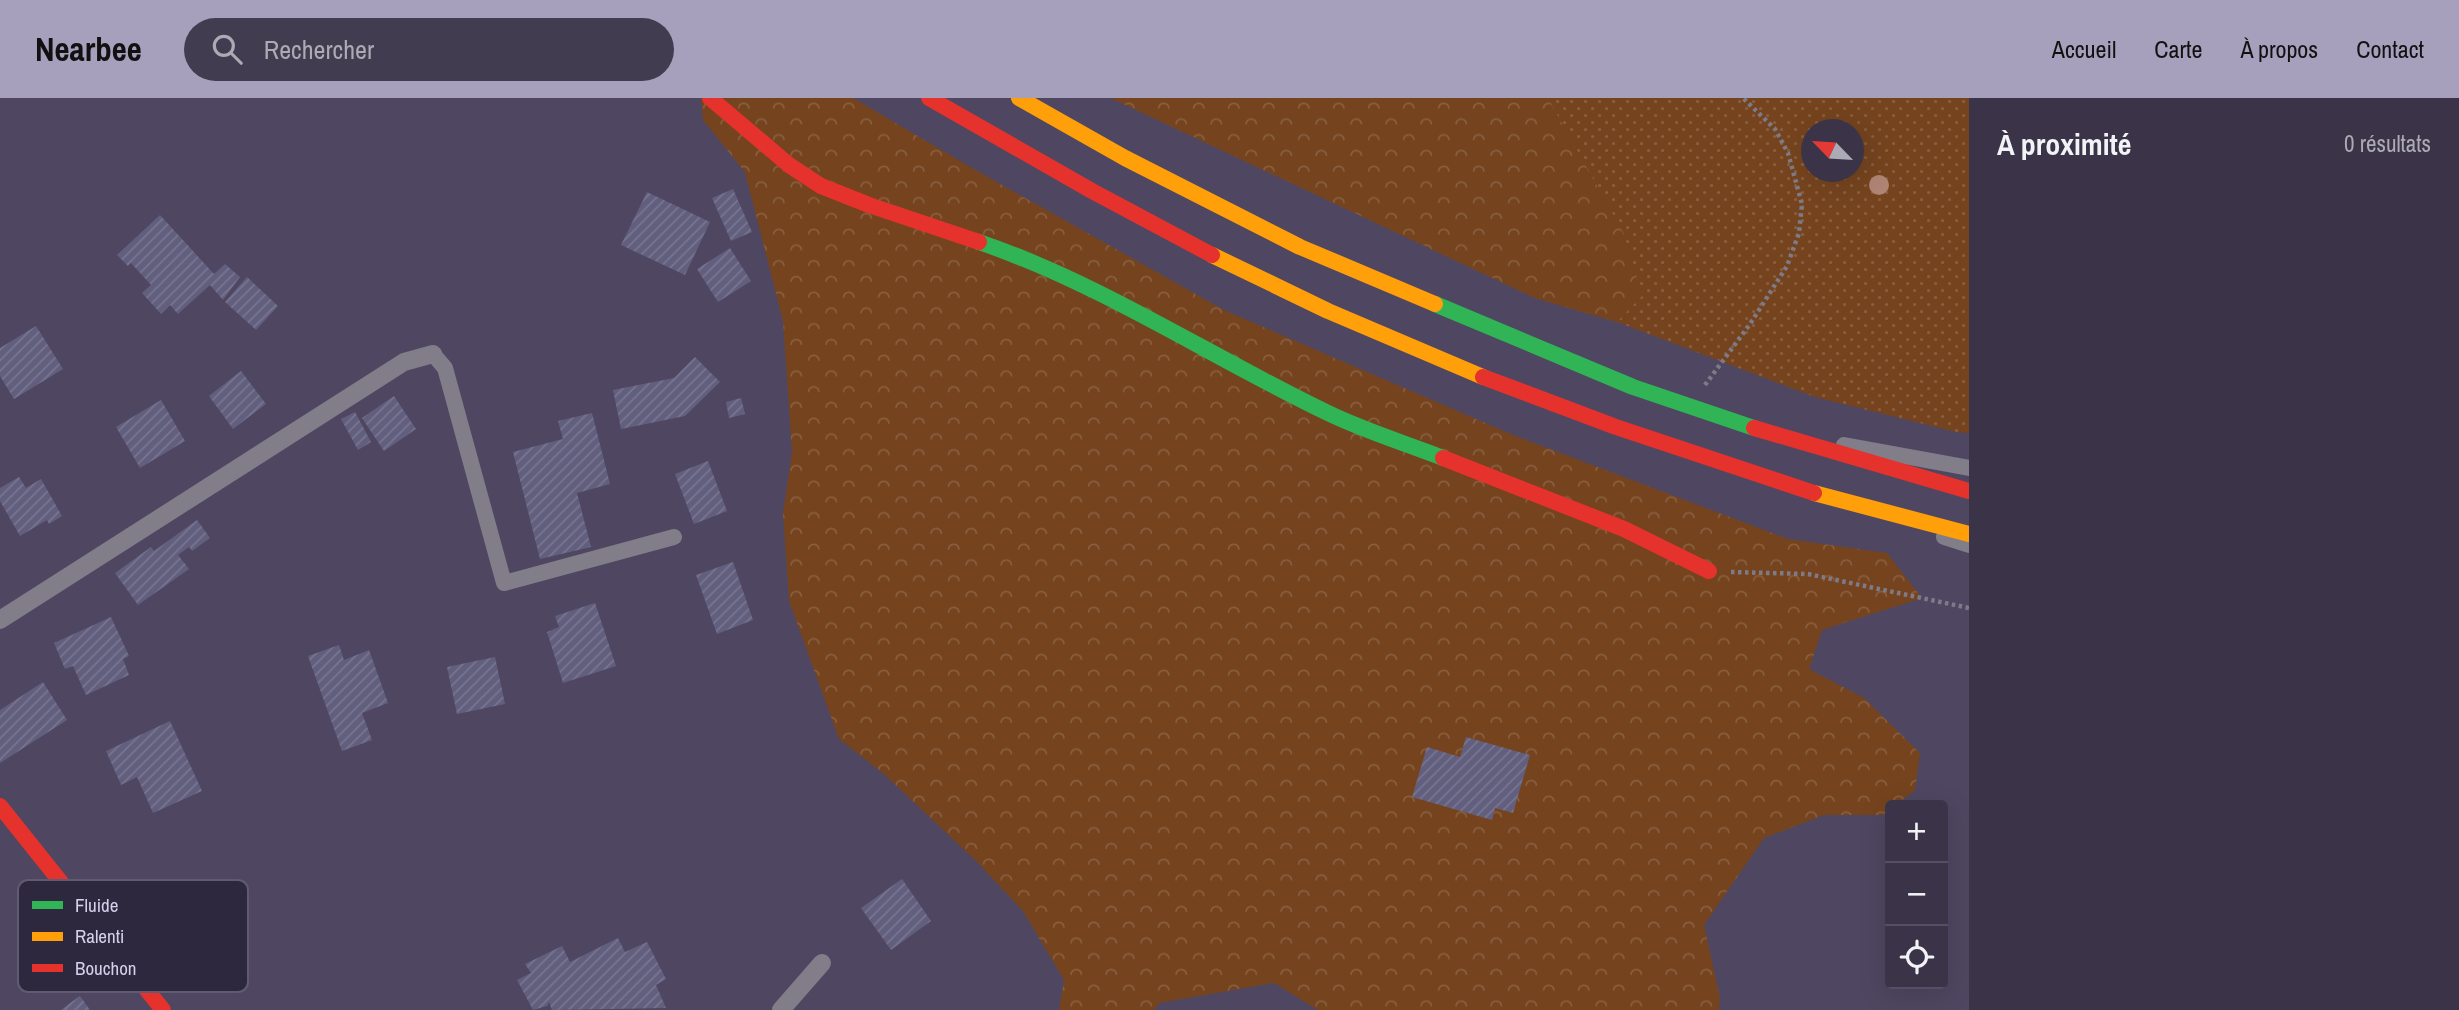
<!DOCTYPE html>
<html lang="fr">
<head>
<meta charset="utf-8">
<style>
	:root { --surface:#3b3449; --page:#423c50; --text:#f1f3f6; --muted:#acaab4; --line:#544f61; --accent:#a7a0bc }
	body { margin:0; font-family:"Archivo Narrow",sans-serif; background:var(--page); color:var(--text) }
	.controls { position:absolute; right:21px; bottom:21px; display:grid; overflow:hidden; border-radius:7px; box-shadow:0 7px 28px #0002 }
	.controls button { width:63px; height:63px; display:grid; place-items:center; padding:0; border:0; border-bottom:2px solid var(--line); background:var(--surface); color:var(--text); font:35px sans-serif }
	.compass { position:absolute; left:1801px; top:21px; width:63px; height:63px; border-radius:50%; background:var(--surface); box-shadow:0 7px 28px #0002; rotate:295deg }
	.list { margin:0; padding:0; list-style:none }
	h2 { display:flex; justify-content:space-between; align-items:center; height:91px; margin:0; padding:0 28px; font-size:30px }
	h2 small { font-size:23px; font-weight:400; color:var(--muted) }
	.icon { flex:none; width:38px; height:38px; fill:none; stroke:currentColor; stroke-width:2; stroke-linecap:round; stroke-linejoin:round }
	.map { position:relative; flex:none; width:1969px; height:912px; overflow:hidden }
	header { display:flex; align-items:center; gap:42px; box-sizing:border-box; height:98px; padding:0 35px; background:var(--accent); color:#111 }
	header strong { font-size:33px }
	nav { display:flex; gap:38px; margin-inline-start:auto; font-size:24px }
	.search { width:490px; height:63px; background:var(--page); display:flex; align-items:center; gap:18px; box-sizing:border-box; padding:0 24px; border-radius:38px; color:var(--muted); font-size:26px }
	main { display:flex }
	aside { flex:1; background:var(--surface) }
	.map>svg:first-child { display:block }
	.grass { fill:url(#grass-dots); fill-rule:evenodd }
	.forest { fill:url(#forest-crowns) }
	.building { fill:url(#building-hatch) }
	.lines { fill:none; stroke-linecap:round; stroke-linejoin:round }
	.path { stroke:#7e7a87; stroke-width:4.5; stroke-dasharray:3.5 3.5; stroke-linecap:butt }
	.lane { stroke:#817e89; stroke-width:16 }
	.street { stroke:#817e89; stroke-width:18 }
	.fast { stroke:#30b455; stroke-width:16 }
	.slow { stroke:#ff9f0a; stroke-width:16 }
	.jam { stroke:#e5322d; stroke-width:16 }
	.tree { fill:#af8474 }
	.key { fill:#2e283e; stroke:#615a73; stroke-width:2 }
	.key-label { font-size:19px; fill:#d7d0ed }
</style>
</head>
<body>
<header>
<strong>Nearbee</strong>
<div class="search"><svg class="icon" aria-label="search" viewBox="0 0 24 24"><circle cx="10" cy="10" r="6"/><path d="M15 15l6 6"/></svg>Rechercher</div>
<nav><a>Accueil</a><a>Carte</a><a>À propos</a><a>Contact</a></nav>
</header>
<main>
<div class="map">
<svg width="1969" height="912" viewBox="0 0 1969 912">
	<defs>
		<pattern id="grass-dots" width="8" height="8" patternUnits="userSpaceOnUse" patternTransform="scale(1.75)"><rect width="8" height="8" fill="#75441e"/><path d="M2 2h.1M6 6h.1" fill="none" stroke="#885e3f" stroke-width="1.8" stroke-linecap="round"/></pattern>
		<pattern id="forest-crowns" width="20" height="18" patternUnits="userSpaceOnUse" patternTransform="scale(1.75)"><rect width="20" height="18" fill="#75441e"/><path d="M2 6a3 3 0 1 1 6 0M12 15a3 3 0 1 1 6 0" fill="none" stroke="#885e3f"/></pattern>
		<pattern id="building-hatch" width="6" height="6" patternUnits="userSpaceOnUse" patternTransform="scale(1.75)"><rect width="6" height="6" fill="#625f7e"/><path d="M-1 1l2-2M0 6l6-6M5 7l2-2" fill="none" stroke="#787591"/></pattern>
	</defs>
	<rect width="100%" height="100%" fill="#4f4661"/>
	<path class="grass" d="M1111,0H1969V335L1956,334L1815,299L1617,224L1535,200ZM1812,32H1854V74H1812Z"/>
	<path class="forest" d="M701,0H853L972,70L1224,212L1513,337L1788,441L1887,455L1922,500L1822,532L1809,571L1864,600L1920,655L1915,692L1896,707H1890V712L1883,717H1824L1764,740L1704,827L1720,900L1719,912H1318L1274,885L1159,905L1154,912H1059L1064,882L1023,813L978,765L884,676L839,641L789,503L783,415L792,354L783,223L745,74L703,22Z
		M1111,0H1548L1624,136L1642,198L1617,224L1535,200Z"/>
	<path class="building" d="M733,91L752,134L731,143L712,100Z
		M647,94L710,124L685,177L621,147Z
		M160,117L214,176L225,166L240,179L223,202L210,187L178,216L170,207L161,216L142,195L151,187L131,165L128,168L117,157Z
		M730,150L751,183L718,204L697,171Z
		M247,179L278,208L256,232L225,204Z
		M36,228L63,271L14,301L0,278V250Z
		M695,259L720,284L685,318L621,331L613,292L674,280Z
		M241,273L266,306L233,331L209,298Z
		M394,298L416,331L384,353L362,320Z
		M741,300L745,316L729,320L726,304Z
		M161,302L185,343L140,370L116,329Z
		M355,314L371,344L358,352L341,321Z
		M592,315L610,386L577,395L591,449L540,461L513,354L563,341L558,323Z
		M708,363L727,413L694,426L675,376Z
		M19,379L26,390L41,381L62,418L49,426L47,422L20,438L0,403V390Z
		M197,422L210,440L192,453L189,449L178,457L189,471L138,507L115,475L151,449L154,453Z
		M733,464L753,522L717,536L696,477Z
		M595,505L616,568L563,585L547,534L559,529L555,518Z
		M111,519L129,558L123,561L129,577L86,597L73,568L65,571L54,545Z
		M339,547L344,562L369,552L388,605L362,615L372,642L342,653L308,558Z
		M495,559L505,606L457,616L447,569Z
		M43,584L67,622L0,665V612Z
		M170,623L202,693L153,715L137,679L121,687L106,653Z
		M1466,639L1530,657L1513,715L1495,710L1492,722L1412,699L1427,649L1460,659Z
		M902,781L931,823L891,852L861,810Z
		M618,840L625,854L647,844L666,881L656,887L666,910L552,912L549,904L547,908L533,912L517,882L531,875L525,866L562,848L570,864Z
		M80,898L90,912H61L70,905Z"/>
	<g class="lines">
		<path class="path" d="M1705,287L1750,226L1787,168L1799,135L1802,106L1788,55L1775,31L1743,0
			M1731,474L1808,476L1969,510"/>
		<path class="lane" d="M433,256L445,270L504,485L674,439
			M1844,347L1969,370
			M1944,439L1969,447"/>
		<path class="street" d="M0,522L404,264L433,256
			M781,912L822,865"/>
		<path class="fast" d="M979,144C1102,186 1211,259 1328,315C1365,333 1405,345 1443,360
			M1435,206L1633,289L1754,330"/>
		<path class="slow" d="M1019,0L1125,60L1300,149L1435,206
			M1212,157L1328,213L1483,279
			M1814,395L1969,436"/>
		<path class="jam" d="M710,0L789,67L821,88L869,107L979,144
			M929,0L1092,93L1212,157
			M1483,279L1616,329L1814,395
			M1754,330L1969,393
			M1443,360L1624,431L1709,473
			M0,708L163,912"/>
	</g>
	<circle class="tree" cx="1879" cy="87" r="10"/>
	<rect x="18" y="782" width="230" height="112" rx="10" class="key"/>
	<rect x="32" y="803" width="31" height="8" fill="#30b455"/>
	<rect x="32" y="834" width="31" height="9" fill="#ff9f0a"/>
	<rect x="32" y="866" width="31" height="8" fill="#e5322d"/>
	<g class="key-label">
		<text x="75" y="814">Fluide</text>
		<text x="75" y="845">Ralenti</text>
		<text x="75" y="877">Bouchon</text>
	</g>
</svg>
<div class="controls">
<button>+</button>
<button>−</button>
<button><svg class="icon" aria-label="locate" viewBox="0 0 24 24"><circle cx="12" cy="12" r="6"/><path d="M12 2v4M12 18v4M2 12h4M18 12h4"/></svg></button>
</div>
<svg class="compass" viewBox="-18 -18 36 36"><path d="M0-13l5 13h-10z" fill="#e53935"/><path d="M0 13l5-13h-10z" fill="#acaab4"/></svg>
</div>
<aside>
<h2>À proximité<small>0 résultats</small></h2>
<ul class="list">
</ul>
</aside>
</main>
</body>
</html>
